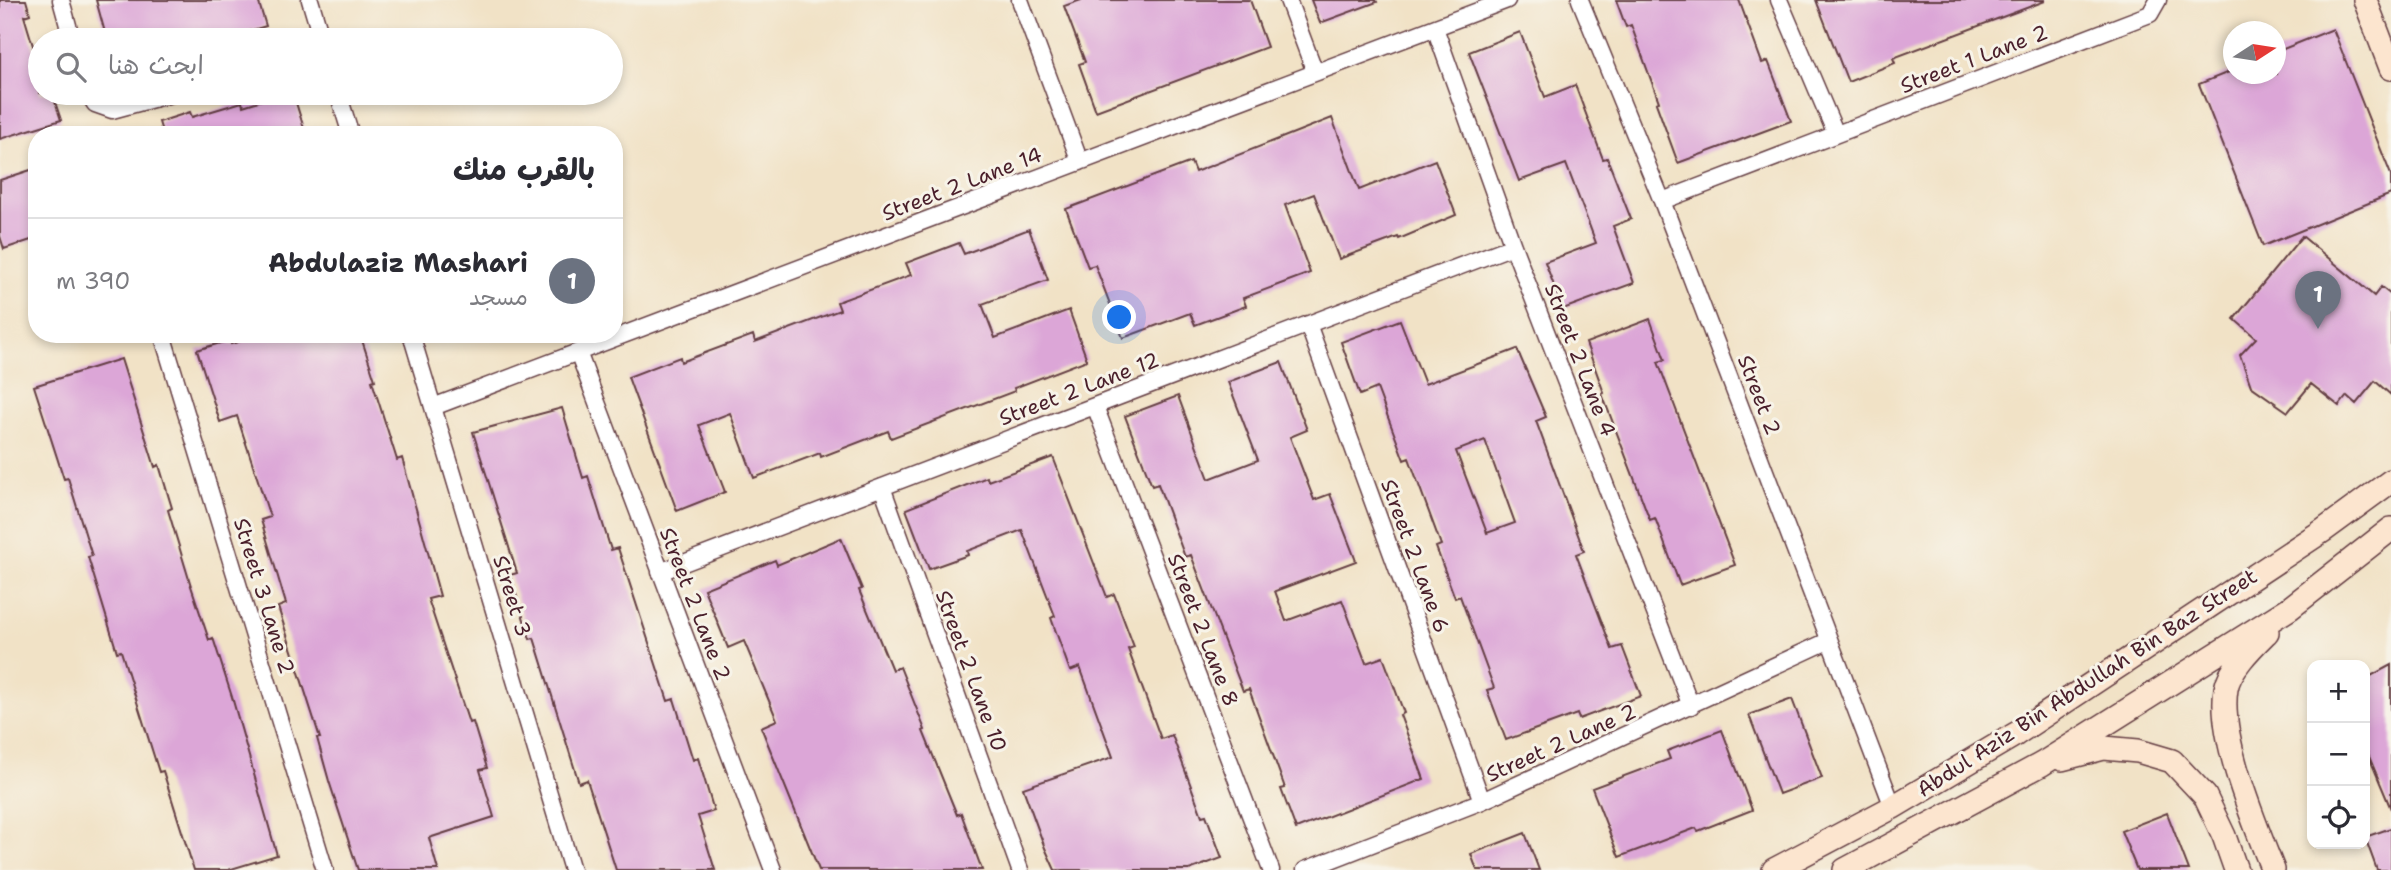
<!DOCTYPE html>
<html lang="ar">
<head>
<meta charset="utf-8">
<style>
	:root { --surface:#fff; --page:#f2f2f3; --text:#2b2b33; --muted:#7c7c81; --line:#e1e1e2; --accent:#111827 }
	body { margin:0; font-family:"Shantell Sans","Playpen Sans Arabic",sans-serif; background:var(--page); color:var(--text); direction:rtl }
	.controls { position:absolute; right:21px; bottom:21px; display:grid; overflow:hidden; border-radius:14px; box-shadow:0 4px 10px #0003 }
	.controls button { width:63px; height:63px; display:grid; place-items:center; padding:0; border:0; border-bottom:2px solid var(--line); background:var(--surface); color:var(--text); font:35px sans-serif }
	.compass { position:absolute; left:2223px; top:21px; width:63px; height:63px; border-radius:50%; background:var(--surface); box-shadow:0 4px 10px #0003; rotate:78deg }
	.you { position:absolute; left:1120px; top:318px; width:24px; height:24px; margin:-18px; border:5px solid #fff; border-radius:50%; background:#1a73e8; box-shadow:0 0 0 10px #1a73e833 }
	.badge { display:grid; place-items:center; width:46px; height:46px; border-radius:50%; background:var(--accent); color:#fff; font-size:23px; font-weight:700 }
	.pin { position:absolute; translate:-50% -58px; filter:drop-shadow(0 2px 4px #0008) }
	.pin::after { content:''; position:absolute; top:37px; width:24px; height:21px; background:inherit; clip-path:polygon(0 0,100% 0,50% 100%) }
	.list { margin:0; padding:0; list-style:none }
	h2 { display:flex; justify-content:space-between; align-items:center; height:91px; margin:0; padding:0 28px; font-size:30px }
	h2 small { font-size:23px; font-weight:400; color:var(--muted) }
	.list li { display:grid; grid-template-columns:46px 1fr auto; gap:21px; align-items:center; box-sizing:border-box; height:126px; padding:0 28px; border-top:2px solid var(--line) }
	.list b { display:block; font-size:26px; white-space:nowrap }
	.list p { margin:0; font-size:23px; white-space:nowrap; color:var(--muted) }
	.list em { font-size:23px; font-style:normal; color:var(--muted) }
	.icon { flex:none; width:38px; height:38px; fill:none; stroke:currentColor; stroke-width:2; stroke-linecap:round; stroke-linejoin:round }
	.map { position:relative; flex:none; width:2391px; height:870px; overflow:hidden; direction:ltr }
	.search { position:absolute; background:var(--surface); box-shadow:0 4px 10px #0003; left:28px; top:28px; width:595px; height:77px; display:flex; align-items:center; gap:18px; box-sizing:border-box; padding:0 24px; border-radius:38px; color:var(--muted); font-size:26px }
	.panel { position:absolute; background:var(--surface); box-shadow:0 4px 10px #0003; left:28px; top:126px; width:595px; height:217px; border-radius:28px; direction:rtl }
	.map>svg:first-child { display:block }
	.building { fill:#dca6d7; fill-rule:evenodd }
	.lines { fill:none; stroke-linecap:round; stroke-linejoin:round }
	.street-casing { stroke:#633c42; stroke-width:19 }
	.secondary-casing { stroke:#633c42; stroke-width:26 }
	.street { stroke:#fff; stroke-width:16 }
	.secondary { stroke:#fce5cf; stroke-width:23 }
	.labels { text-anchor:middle; stroke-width:6; stroke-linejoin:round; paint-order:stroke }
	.street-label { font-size:21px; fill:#4a1f2b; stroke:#f7f3e8 }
</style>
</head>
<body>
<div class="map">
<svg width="2391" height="870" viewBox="0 0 2391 870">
	<rect width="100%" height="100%" fill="#f7f3e8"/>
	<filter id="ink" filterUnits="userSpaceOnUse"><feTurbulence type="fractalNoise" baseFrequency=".0143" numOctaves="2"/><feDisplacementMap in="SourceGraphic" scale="14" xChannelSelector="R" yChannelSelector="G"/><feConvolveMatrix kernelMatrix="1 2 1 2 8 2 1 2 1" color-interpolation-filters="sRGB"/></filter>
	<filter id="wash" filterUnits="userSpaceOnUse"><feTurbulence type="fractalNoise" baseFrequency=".00686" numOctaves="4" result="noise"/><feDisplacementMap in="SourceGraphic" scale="28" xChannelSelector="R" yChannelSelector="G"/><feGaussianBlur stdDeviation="1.57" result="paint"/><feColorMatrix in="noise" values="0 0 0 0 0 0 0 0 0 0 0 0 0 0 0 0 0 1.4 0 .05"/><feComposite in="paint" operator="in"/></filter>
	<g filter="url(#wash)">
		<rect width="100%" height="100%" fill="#f1e2c6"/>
		<g id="blocks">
			<path class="building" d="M0,0H26L30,14L24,16L40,69V93H52L61,120L0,139Z
				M96,0H258L266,26L219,40H107Z
				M1081,0H1250L1267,47L1096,111L1079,64L1085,62L1064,6Z
				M1311,0H1376L1377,2L1320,23Z
				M1616,0H1739L1762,63L1768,61L1791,121L1678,163L1656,103L1659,102L1631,25L1626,27Z
				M1816,0H2045V1L1893,58L1895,63L1848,82Z
				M2333,29L2391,175V194L2263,246L2199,84L2234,70V74H2276V52Z
				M1520,32L1545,97L1575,85L1603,159L1607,158L1631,219L1613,226L1634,283L1563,309L1545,262L1596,243L1566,164L1519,181L1469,52Z
				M284,93H293L306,135H163L159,122L190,112L192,117L242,102L243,106Z
				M1332,118L1359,190L1435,160L1456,215L1399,239L1398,237L1339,259L1314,194L1285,205L1310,273L1243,298L1246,306L1195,325L1190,313L1123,338L1095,265L1088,267L1066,209L1191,162L1195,172Z
				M37,168V238L4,249L0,236V180Z
				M1029,229L1048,280L982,304L995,338L1069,310L1087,360L1014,388L1015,391L891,438L888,431L821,457L820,453L754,478L730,413L699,425L725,492L677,511L628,377L680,357L681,362L753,335L755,342L840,310L837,302L911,275L906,263L959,243L964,254Z
				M2302,236L2374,296L2381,287L2391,295V395L2375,381L2356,404L2347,396L2339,406L2311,384L2288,412L2251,386L2240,355L2256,338L2234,319Z
				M1650,319L1665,360L1658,362L1735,565L1680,585L1655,518L1650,520L1602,394L1604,393L1586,343Z
				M1400,320L1425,384L1517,349L1546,417L1536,421L1584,551L1576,554L1612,649L1622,646L1641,696L1579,719L1577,714L1506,740L1487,690L1494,688L1460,596L1455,598L1436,547L1441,545L1409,458L1404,460L1377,388L1360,395L1341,342ZM1485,440L1515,523L1487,533L1456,451Z
				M264,334H360L375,380L372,381L397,460L402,458L440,596L428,599L469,723L473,722L487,768L480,770L494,817L429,838L438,870H358L329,781L317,738H320L278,607L286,604L261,520L270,517L237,416L220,422L197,350L230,340L231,344Z
				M121,359L155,467L159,465L172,508L168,510L191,586L209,640L213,638L232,697L277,855L228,870H194L163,771L159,772L121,651L117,652L88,557L92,556L68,478L64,479L34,386Z
				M1281,362L1307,430L1290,437L1314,500L1330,494L1356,561L1275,591L1286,621L1342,600L1366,663L1383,657L1404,713L1400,715L1424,779L1296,829L1281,789L1285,788L1249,689L1243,691L1191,555L1185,557L1158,484L1152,486L1125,416L1178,396L1209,479L1258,460L1228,382Z
				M562,408L583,478L588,476L611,550L618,548L668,701L674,699L693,760L698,758L714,811L698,816L715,870H616L587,780L579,783L534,638L530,639L510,575L517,573L473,432Z
				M1053,457L1107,597L1114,594L1134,647L1128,649L1161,739L1172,735L1202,816L1206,815L1222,858L1189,870H1055L1045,848L1023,788L1113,757L1080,667L1070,671L1051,618L1055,616L1022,530L967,551L968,555L929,569L906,509L987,477L988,481Z
				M841,538L862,589L859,590L892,670L900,667L925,730L923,731L957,815L961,813L982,870H819L761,727L777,720L744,641L728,648L704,589L775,560L777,565Z
				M2391,665V809L2365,747V679Z
				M1792,699L1822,778L1779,794L1749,715Z
				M1722,730L1752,810L1698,831L1696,828L1619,857L1592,788L1670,759L1667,751Z
				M2167,813L2189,870H2137L2121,831Z
				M2391,828V870H2377L2365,837Z
				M1525,833L1539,870H1477L1471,854Z"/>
		</g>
	</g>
	<g filter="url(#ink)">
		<use href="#blocks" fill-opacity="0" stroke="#633c42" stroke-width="2"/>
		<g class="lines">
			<g class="street-casing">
				<path id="street" d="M61,0L72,40
					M310,0L322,40
					M1020,0L1080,162
					M1288,0L1315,72
					M1580,0L1662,201L1893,807
					M1779,0L1836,134
					M1435,28L1513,246L1691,706
					M88,93L95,104L112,110L175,93
					M338,93L351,135
					M1662,201L2150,14L2158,0
					M1308,324L1482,801
					M162,334L325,870
					M411,334L572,870
					M578,352L773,870
					M1095,406L1271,870
					M433,407L1507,0
					M882,487L1020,870
					M660,572L1513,246
					M1305,870L1482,801L1828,641"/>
			</g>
			<g class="secondary-casing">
				<path id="secondary" d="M2365,0L2391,68
					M2267,632C2253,646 2229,669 2226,689C2218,737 2255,824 2273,870
					M2062,759L2104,748L2138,751L2172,761L2205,796L2224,836L2236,870
					M1774,870L1893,807L2016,734L2324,530L2391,481
					M1845,870L2042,764L2290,608L2391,529"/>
			</g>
			<use href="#street" class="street"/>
			<use href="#secondary" class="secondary"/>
		</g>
	</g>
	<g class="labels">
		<g class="street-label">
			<text transform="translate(1974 59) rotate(-21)" y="7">Street 1 Lane 2</text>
			<text transform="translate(962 184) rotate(-21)" y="7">Street 2 Lane 14</text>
			<text transform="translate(1580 360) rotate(69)" y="7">Street 2 Lane 4</text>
			<text transform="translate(1079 389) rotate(-21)" y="7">Street 2 Lane 12</text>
			<text transform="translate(1759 395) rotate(69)" y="7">Street 2</text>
			<text transform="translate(1415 556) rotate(70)" y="7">Street 2 Lane 6</text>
			<text transform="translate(264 596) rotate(73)" y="7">Street 3 Lane 2</text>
			<text transform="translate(512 596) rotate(73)" y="7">Street 3</text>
			<text transform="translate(695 604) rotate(69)" y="7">Street 2 Lane 2</text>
			<text transform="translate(1203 630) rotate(69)" y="7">Street 2 Lane 8</text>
			<text transform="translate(971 671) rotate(70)" y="7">Street 2 Lane 10</text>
			<text transform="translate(2087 683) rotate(-33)" y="7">Abdul Aziz Bin Abdullah Bin Baz Street</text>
			<text transform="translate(1561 743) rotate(-24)" y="7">Street 2 Lane 2</text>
		</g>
	</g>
</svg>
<div class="controls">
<button>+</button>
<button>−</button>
<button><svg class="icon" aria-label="locate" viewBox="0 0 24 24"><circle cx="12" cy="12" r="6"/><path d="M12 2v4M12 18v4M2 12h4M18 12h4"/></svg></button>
</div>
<svg class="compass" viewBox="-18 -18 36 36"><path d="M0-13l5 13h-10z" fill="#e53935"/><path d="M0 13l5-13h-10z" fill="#7c7c81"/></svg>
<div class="you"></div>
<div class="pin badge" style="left:2318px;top:329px;background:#6b7280">1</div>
<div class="search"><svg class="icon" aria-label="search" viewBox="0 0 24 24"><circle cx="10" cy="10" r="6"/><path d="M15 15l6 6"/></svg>ابحث هنا</div>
<section class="panel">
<h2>بالقرب منك<small></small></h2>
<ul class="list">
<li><span class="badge" style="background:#6b7280">1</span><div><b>Abdulaziz Mashari</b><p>مسجد</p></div><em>390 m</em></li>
</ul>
</section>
</div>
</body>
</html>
